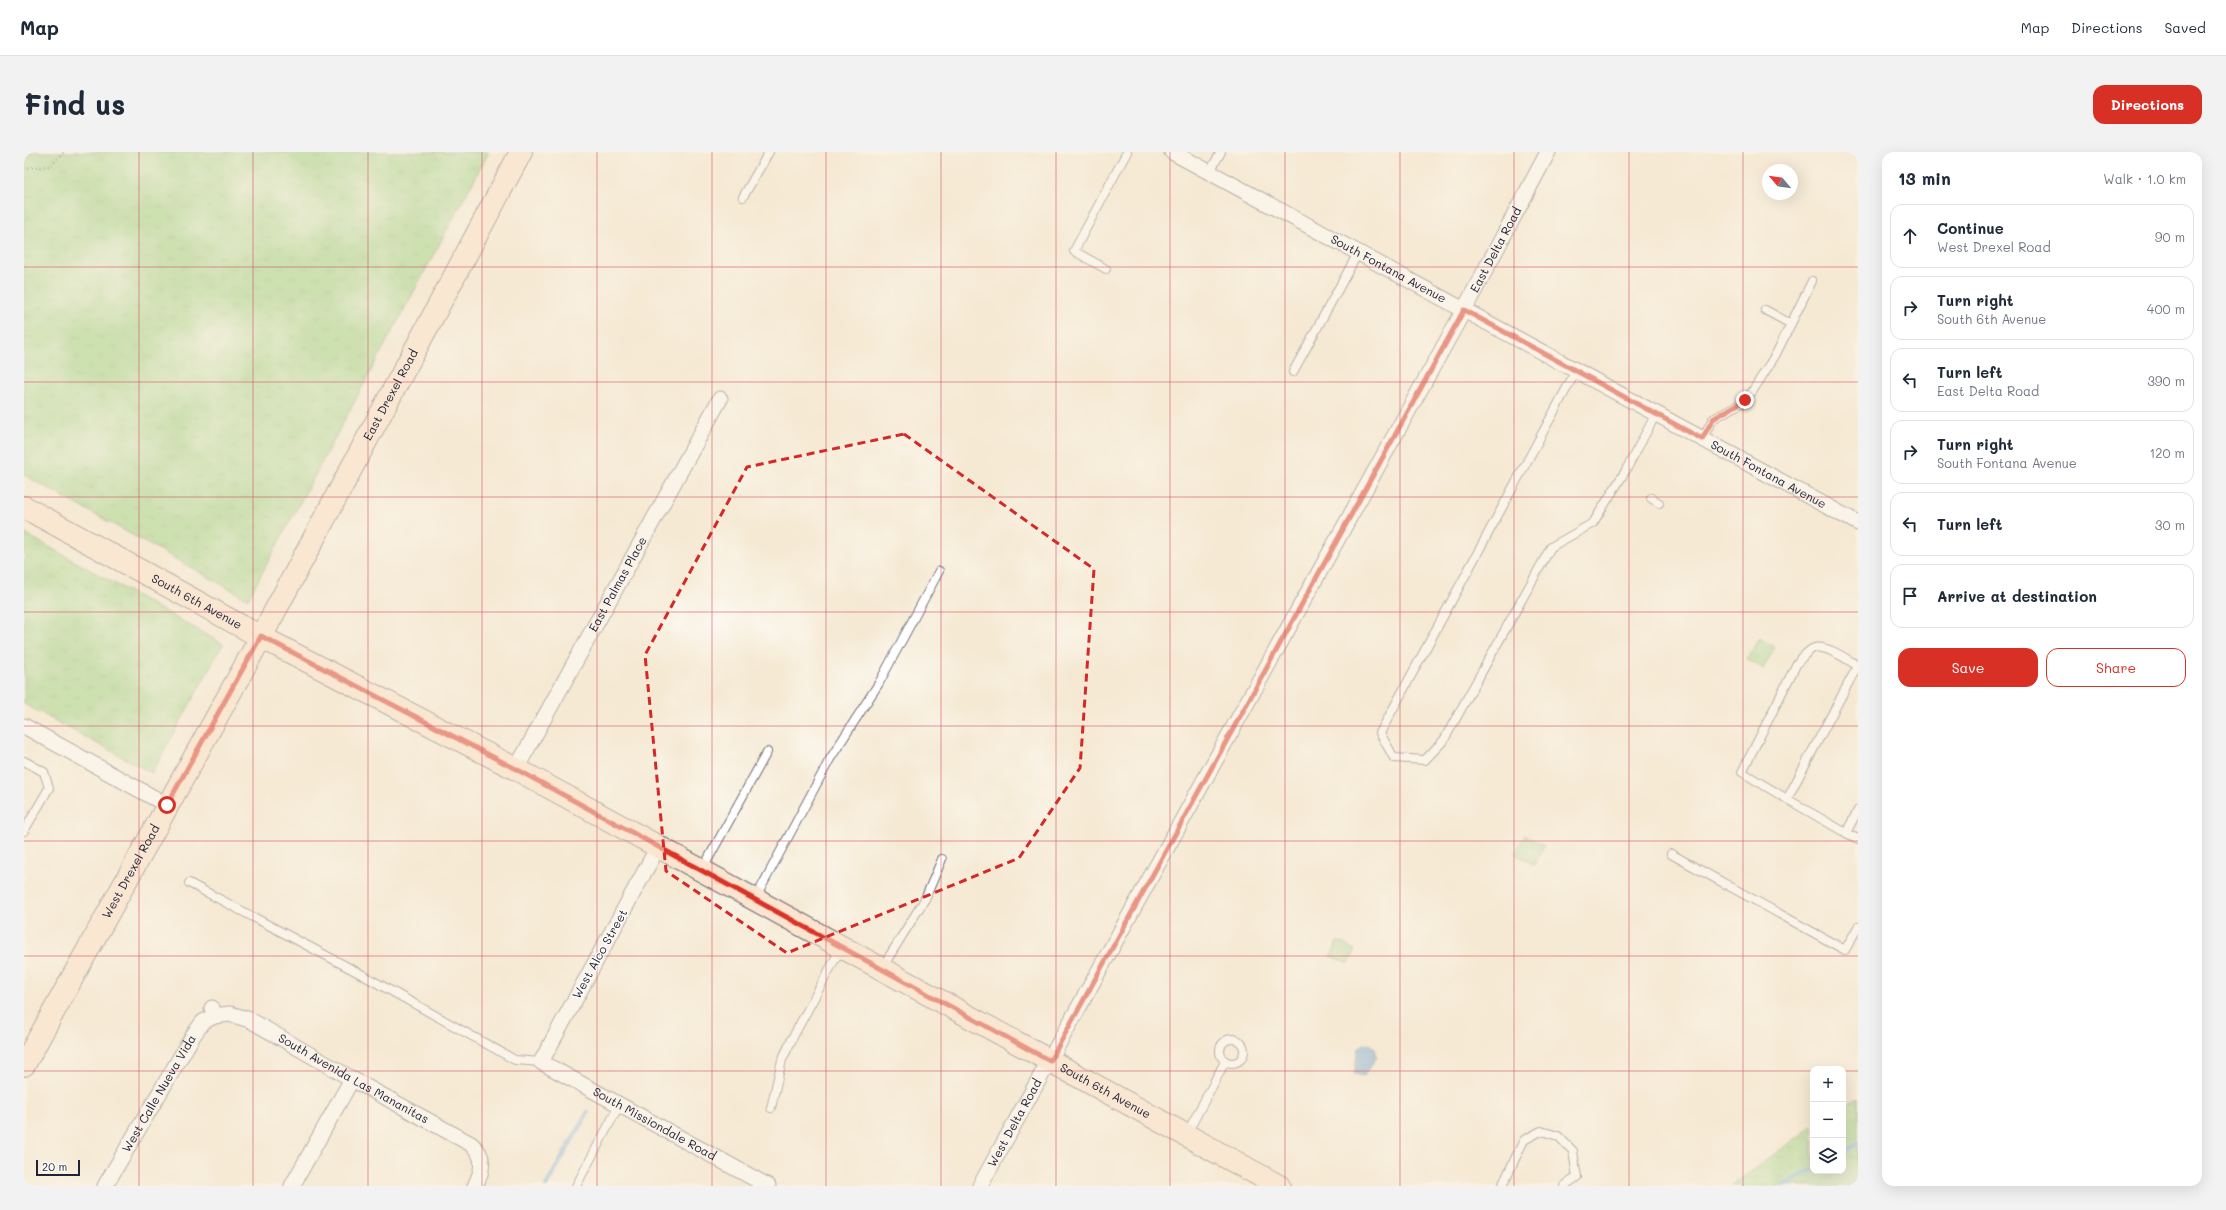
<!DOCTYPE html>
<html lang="en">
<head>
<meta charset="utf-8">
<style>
	:root { --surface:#fff; --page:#f2f2f3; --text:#1f2937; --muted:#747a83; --line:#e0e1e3; --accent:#d93025 }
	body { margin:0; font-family:Mali,sans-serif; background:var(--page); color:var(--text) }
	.controls { position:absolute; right:12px; bottom:12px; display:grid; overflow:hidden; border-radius:8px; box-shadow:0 4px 16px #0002 }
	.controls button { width:36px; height:36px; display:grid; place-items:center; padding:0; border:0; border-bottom:1px solid var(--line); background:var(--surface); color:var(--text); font:20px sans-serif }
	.compass { position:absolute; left:1738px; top:12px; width:36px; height:36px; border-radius:50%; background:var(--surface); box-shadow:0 4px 16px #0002; rotate:299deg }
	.scale { position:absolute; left:12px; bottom:10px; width:44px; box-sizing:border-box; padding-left:4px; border:2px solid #22223b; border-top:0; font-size:11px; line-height:14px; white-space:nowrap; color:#22223b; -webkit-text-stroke:3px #fdfcf7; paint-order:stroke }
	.stop { position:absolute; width:12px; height:12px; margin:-9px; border:3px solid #d93025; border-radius:50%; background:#fff }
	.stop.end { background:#d93025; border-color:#fff; box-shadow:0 1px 4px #0008 }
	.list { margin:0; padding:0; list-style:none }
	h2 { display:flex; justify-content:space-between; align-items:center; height:52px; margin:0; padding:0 16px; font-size:17px }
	h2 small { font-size:13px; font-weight:400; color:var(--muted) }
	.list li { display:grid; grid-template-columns:26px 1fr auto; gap:12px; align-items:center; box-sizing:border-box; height:64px; margin:0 8px 8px; padding:0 8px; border:1px solid var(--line); border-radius:12px }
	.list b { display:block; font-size:15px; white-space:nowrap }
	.list p { margin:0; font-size:13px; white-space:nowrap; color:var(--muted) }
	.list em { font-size:13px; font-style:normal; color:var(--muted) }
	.actions { display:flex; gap:8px; padding:12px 16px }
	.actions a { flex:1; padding:9px 0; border:1px solid var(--accent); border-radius:12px; text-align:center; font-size:14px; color:var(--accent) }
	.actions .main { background:var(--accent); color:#fff }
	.icon { flex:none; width:22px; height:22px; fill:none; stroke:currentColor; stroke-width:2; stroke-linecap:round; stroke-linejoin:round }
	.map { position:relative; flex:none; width:1834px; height:1034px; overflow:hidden; border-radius:12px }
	header { display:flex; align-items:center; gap:24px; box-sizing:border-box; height:56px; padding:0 20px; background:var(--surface); border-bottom:1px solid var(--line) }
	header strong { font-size:19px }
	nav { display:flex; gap:22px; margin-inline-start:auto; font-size:14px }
	.intro { display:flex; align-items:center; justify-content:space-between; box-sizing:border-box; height:96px; padding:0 24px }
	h1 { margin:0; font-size:28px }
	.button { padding:10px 18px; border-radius:12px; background:var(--accent); color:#fff; font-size:14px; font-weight:700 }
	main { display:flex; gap:24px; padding:0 24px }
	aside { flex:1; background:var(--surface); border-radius:12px; box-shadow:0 4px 16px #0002 }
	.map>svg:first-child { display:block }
	.park { fill:url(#park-tufts); stroke:#5f7b60 }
	.water { fill:url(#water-rules); stroke:#4a668e }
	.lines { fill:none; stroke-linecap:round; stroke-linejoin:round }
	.stream { stroke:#71a9e0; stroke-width:4.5 }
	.lane-casing { stroke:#6c6870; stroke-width:10 }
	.street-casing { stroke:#6c6870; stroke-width:17 }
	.secondary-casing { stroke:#6c6870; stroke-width:24 }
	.path { stroke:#6c6870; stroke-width:2.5; stroke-dasharray:1 3; stroke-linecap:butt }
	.lane { stroke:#fff; stroke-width:8 }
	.street { stroke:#fff; stroke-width:15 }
	.secondary { stroke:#fce5d0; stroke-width:22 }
	.route { stroke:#d93025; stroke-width:5 }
	.marked { fill:none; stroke:#d62828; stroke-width:3; stroke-dasharray:8 5; stroke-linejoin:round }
	.grid { fill:none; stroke:#d1495b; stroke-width:1; stroke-opacity:0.55 }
	.labels { text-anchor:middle; stroke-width:3; stroke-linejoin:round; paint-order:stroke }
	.street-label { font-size:12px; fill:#22223b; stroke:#fdfcf7 }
</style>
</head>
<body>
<header>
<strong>Map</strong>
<nav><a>Map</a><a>Directions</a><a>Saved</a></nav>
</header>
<div class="intro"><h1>Find us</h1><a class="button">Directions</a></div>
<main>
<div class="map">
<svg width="1834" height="1034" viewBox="0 0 1834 1034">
	<defs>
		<pattern id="park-tufts" width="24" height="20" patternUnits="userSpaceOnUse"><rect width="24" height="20" fill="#9cd486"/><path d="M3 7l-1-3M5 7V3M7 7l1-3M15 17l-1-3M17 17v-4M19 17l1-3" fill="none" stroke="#86b675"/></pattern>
		<pattern id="water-rules" width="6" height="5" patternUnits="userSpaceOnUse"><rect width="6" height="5" fill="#71a9e0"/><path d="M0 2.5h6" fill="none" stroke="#5c89b7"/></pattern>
	</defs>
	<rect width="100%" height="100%" fill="#fdfcf7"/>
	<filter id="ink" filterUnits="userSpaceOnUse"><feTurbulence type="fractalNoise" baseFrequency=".025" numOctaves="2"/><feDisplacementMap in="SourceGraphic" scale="8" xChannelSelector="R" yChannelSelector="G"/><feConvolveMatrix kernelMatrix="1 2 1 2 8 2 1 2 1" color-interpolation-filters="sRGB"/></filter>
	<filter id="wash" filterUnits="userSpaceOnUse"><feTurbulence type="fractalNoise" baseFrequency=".012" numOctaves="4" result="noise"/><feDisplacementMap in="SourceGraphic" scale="16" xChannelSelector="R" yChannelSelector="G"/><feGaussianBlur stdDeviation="0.9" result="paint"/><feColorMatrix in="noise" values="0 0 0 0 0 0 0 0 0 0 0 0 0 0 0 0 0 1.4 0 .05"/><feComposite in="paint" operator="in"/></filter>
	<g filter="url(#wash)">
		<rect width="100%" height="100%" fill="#f5e9d3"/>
		<path class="park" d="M0,0H465L224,447L0,323Z
			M0,381L199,492L128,621L0,552Z
			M1735,486L1751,495L1739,517L1723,507Z
			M1501,683L1520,694L1510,713L1491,701Z
			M1314,789L1331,798L1324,812L1307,804Z
			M1834,947V1027L1824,1034H1707L1789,974V1019H1819V955Z"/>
		<path class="water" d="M1344,891L1351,897L1353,905L1340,924L1330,922L1334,895Z"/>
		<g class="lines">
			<path class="stream" d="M1819,1000L1834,991
				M522,1034L564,960
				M1760,1034L1789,1017"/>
		</g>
	</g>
	<g filter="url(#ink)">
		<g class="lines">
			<g class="lane-casing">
				<path id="lane" d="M1185,21L1197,0
					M719,45L745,0
					M1082,117L1050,99L1103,0
					M1741,158L1767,172
					M1552,219L1356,581L1370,606L1401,608L1420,588L1527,395L1569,371L1602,318L1632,262
					M1269,220L1334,101
					M1678,287L1689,267L1716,252L1728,240L1752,202L1788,129
					M1627,346L1635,351
					M1834,513L1763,647L1822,681L1834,658
					M0,609L20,620L25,636L0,679
					M1763,647L1718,620L1773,511C1778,506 1784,498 1790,496C1802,492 1824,508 1834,514
					M1822,681L1834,687
					M1647,702L1821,798L1834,775
					M678,718L743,600
					M165,731L335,821L491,908L517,910
					M731,747L806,607L855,531L915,419
					M858,816L901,747L918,707
					M1196 899a12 12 0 1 1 24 0a12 12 0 1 1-24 0Z
					M1190,930L1201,910
					M747,956L758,908L769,885L817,796
					M1162,983L1191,929
					M552,1034L596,952
					M1478,1034L1500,988L1517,979L1534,984L1549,999L1553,1025L1540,1034"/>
			</g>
			<g class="street-casing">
				<g id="street">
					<path id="s1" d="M1148,0L1834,371"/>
					<path d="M0,574L143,653"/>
					<path id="s2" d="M492,617L696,247"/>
					<path id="s3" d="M634,695L517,910L744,1034"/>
					<path id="s4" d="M190,864L206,862L226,868L328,927L447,992C462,1004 459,1018 451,1034"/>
					<path id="s5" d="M81,1034L170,882L179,870L190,864L188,856"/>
					<path d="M268,1034L328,927"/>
					<path id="s6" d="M956,1034L1440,158L1524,0"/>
				</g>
			</g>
			<g class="secondary-casing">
				<g id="secondary">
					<path id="s7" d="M0,355L237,485L492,617L1255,1034"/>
					<path id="s8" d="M0,913L237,485L497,0"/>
				</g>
			</g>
			<path class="path" d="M0,16L26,14L40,0"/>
			<use href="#lane" class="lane"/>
			<use href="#street" class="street"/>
			<use href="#secondary" class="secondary"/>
		</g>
	</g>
	<g class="lines" filter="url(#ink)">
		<path class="route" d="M143,653L237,484L492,617L1026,909L1440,158L1678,287L1689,267L1721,248"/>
	</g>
	<path d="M0 0H1834V1034H0ZM880,282L1070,417L1056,616L995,706L763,801L642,719L621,503L723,315Z" fill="#f5e9d3" fill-opacity=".55" fill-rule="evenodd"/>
	<path class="marked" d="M880,282L1070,417L1056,616L995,706L763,801L642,719L621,503L723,315Z"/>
	<path class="grid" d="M115,0V1034M229,0V1034M344,0V1034M458,0V1034M573,0V1034M688,0V1034M802,0V1034M917,0V1034M1032,0V1034M1146,0V1034M1261,0V1034M1376,0V1034M1490,0V1034M1605,0V1034M1719,0V1034M0,115H1834M0,230H1834M0,345H1834M0,460H1834M0,574H1834M0,689H1834M0,804H1834M0,919H1789M1819,919H1834"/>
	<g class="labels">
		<g class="street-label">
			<text dy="4" stroke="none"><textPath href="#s6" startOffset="1069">East Delta Road</textPath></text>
			<text dy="4" stroke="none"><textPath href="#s1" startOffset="246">South Fontana Avenue</textPath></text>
			<text dy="4" stroke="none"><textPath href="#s8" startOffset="764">East Drexel Road</textPath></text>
			<text dy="4" stroke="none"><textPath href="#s1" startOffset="678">South Fontana Avenue</textPath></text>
			<text dy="4" stroke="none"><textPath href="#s2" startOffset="211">East Palmas Place</textPath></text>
			<text dy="4" stroke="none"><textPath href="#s7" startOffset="197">South 6th Avenue</textPath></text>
			<text dy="4" stroke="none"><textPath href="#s8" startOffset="221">West Drexel Road</textPath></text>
			<text transform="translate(576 802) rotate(-61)" y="4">West Alco Street</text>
			<text dy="4" stroke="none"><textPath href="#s4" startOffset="156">South Avenida Las Mananitas</textPath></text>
			<text dy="4" stroke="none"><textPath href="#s7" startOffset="1229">South 6th Avenue</textPath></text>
			<text dy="4" stroke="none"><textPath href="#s5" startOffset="107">West Calle Nueva Vida</textPath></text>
			<text dy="4" stroke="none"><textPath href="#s3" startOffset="374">South Missiondale Road</textPath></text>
			<text dy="4" stroke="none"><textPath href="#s6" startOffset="72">West Delta Road</textPath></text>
		</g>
	</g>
</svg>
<div class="controls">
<button>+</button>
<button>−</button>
<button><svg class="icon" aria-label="layers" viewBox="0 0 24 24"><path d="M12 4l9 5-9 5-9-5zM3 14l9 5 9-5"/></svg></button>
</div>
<svg class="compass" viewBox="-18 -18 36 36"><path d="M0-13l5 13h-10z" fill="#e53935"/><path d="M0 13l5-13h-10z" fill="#747a83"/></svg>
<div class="scale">20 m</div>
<div class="stop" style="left:143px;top:653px"></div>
<div class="stop end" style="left:1721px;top:248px"></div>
</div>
<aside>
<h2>13 min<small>Walk · 1.0 km</small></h2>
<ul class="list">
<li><svg class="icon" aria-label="ahead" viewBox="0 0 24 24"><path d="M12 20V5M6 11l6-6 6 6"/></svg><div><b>Continue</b><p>West Drexel Road</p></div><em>90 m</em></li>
<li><svg class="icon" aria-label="right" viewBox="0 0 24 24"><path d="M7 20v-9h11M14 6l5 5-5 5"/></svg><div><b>Turn right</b><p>South 6th Avenue</p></div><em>400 m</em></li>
<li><svg class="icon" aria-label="left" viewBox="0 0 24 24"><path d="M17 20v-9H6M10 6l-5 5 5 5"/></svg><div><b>Turn left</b><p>East Delta Road</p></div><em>390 m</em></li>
<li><svg class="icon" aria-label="right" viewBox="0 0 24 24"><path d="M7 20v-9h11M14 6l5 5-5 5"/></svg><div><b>Turn right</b><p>South Fontana Avenue</p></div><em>120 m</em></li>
<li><svg class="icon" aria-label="left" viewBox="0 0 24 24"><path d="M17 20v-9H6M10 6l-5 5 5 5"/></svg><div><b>Turn left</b></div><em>30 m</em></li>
<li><svg class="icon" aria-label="arrive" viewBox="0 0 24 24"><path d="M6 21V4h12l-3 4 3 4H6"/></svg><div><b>Arrive at destination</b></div></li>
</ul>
<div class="actions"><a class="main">Save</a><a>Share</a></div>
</aside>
</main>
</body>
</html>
